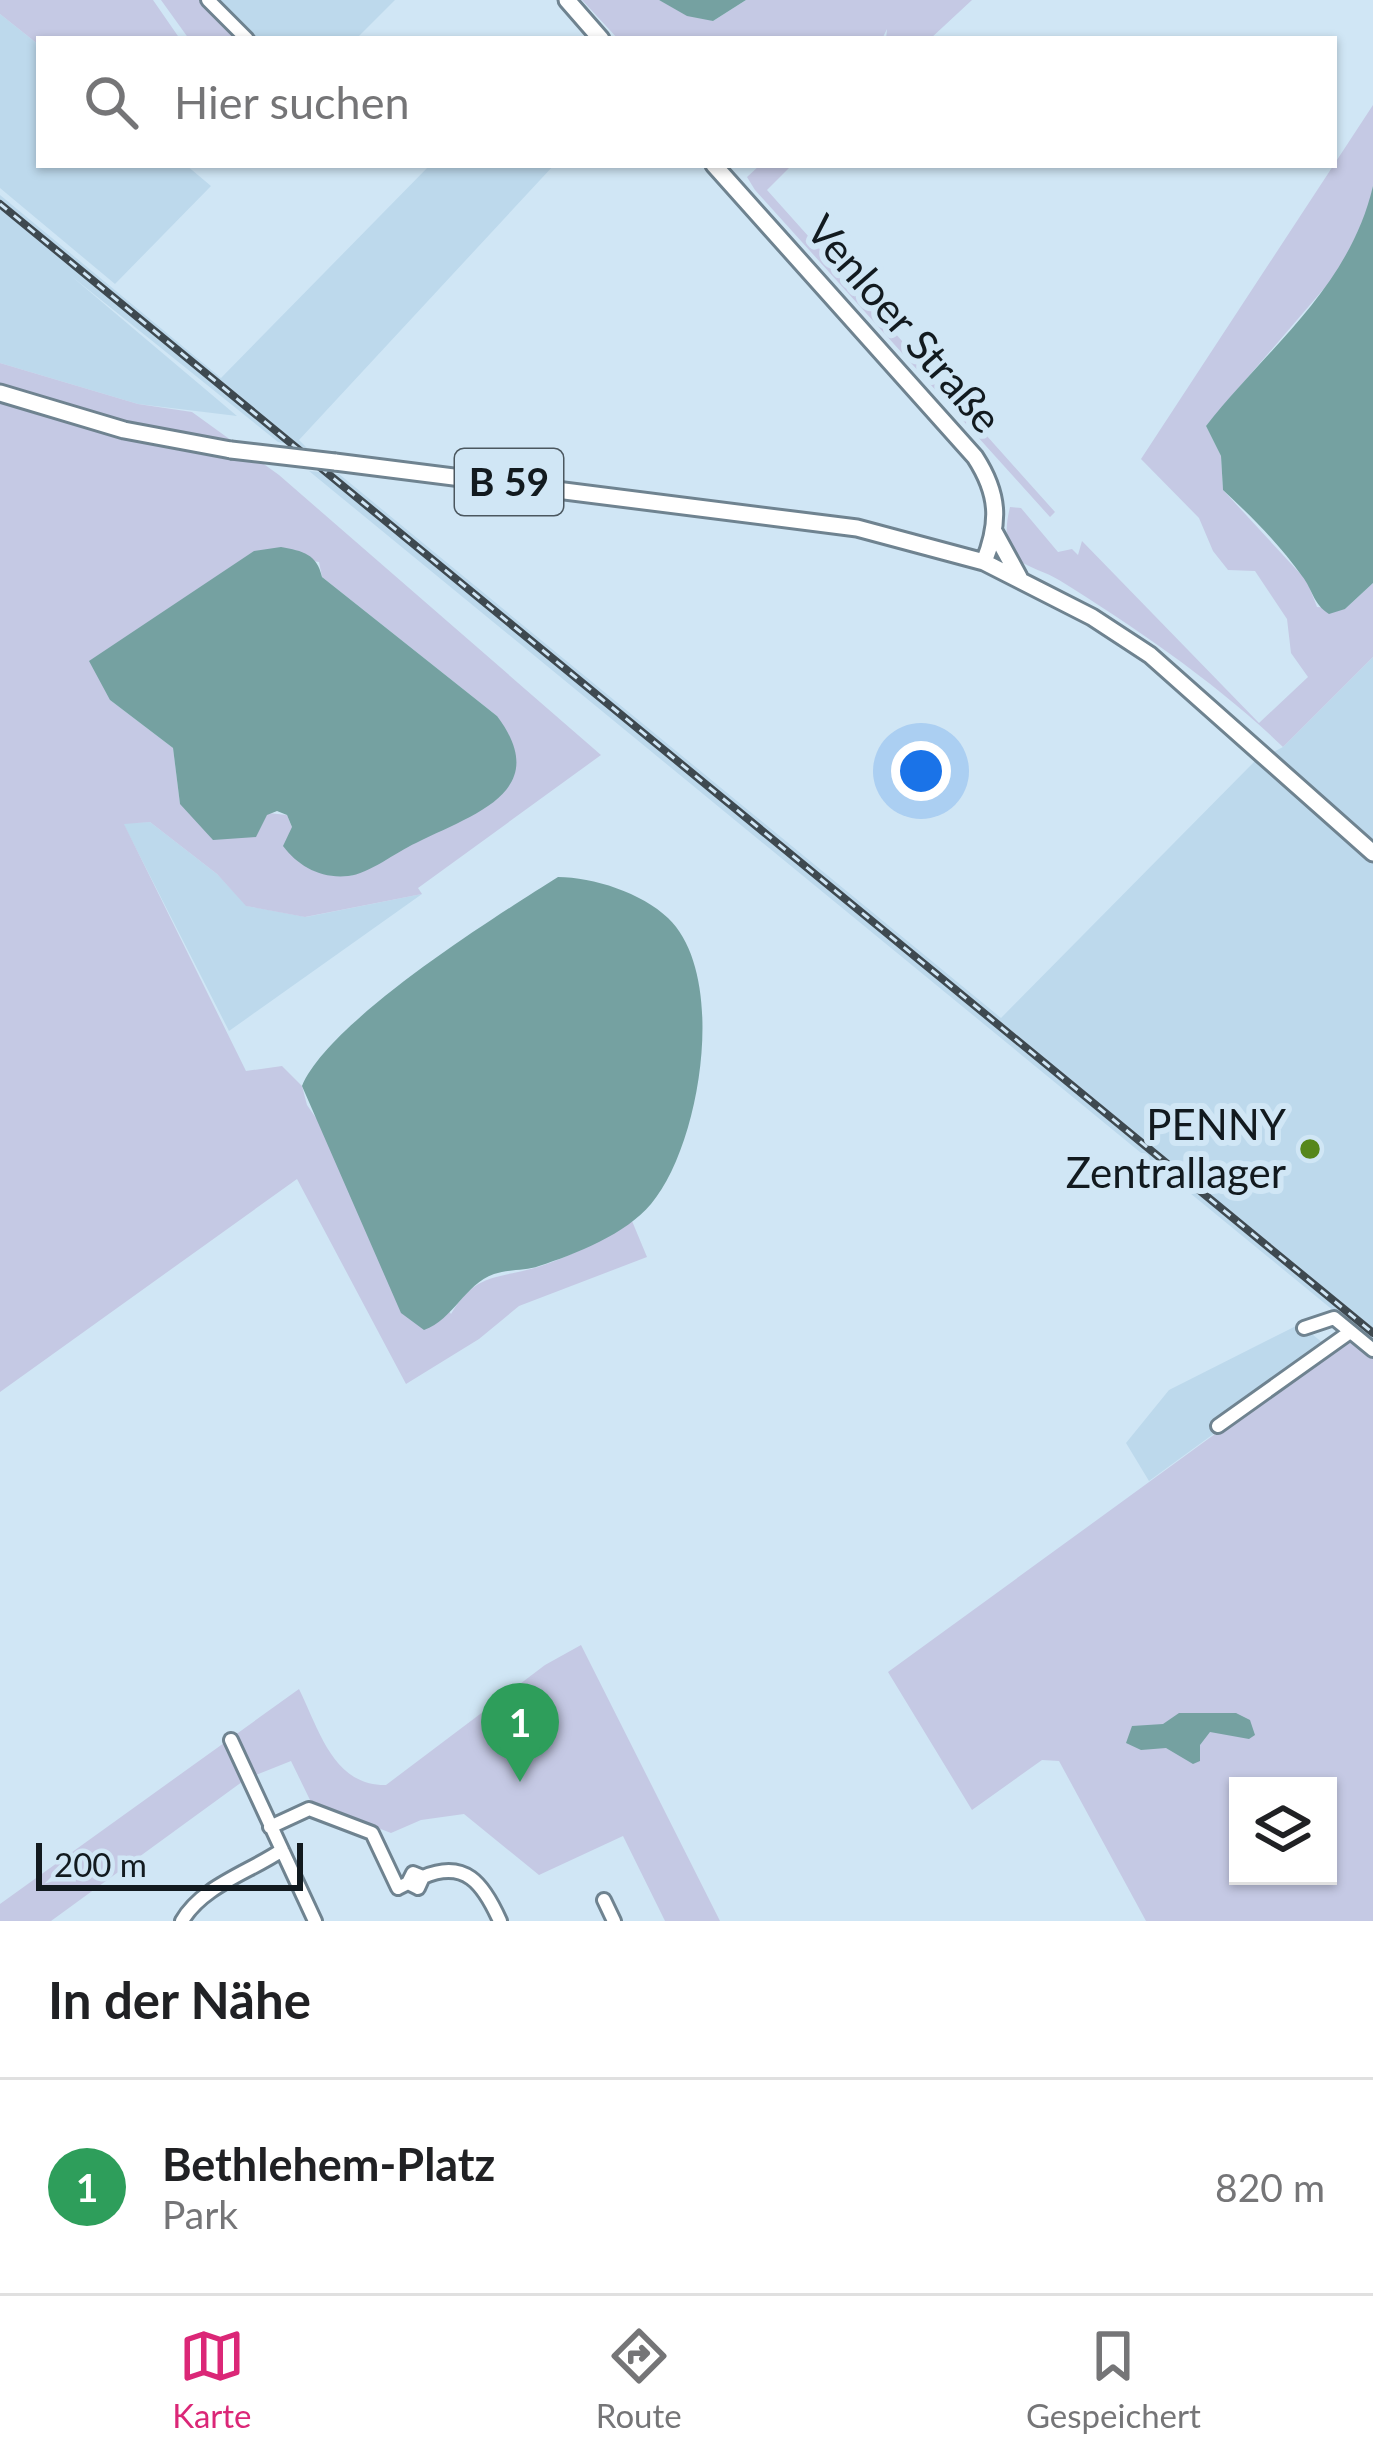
<!DOCTYPE html>
<html lang="de">
<head>
<meta charset="utf-8">
<style>
	:root { --surface:#fff; --page:#f6f6f6; --text:#202124; --muted:#757577; --line:#e0e0e0; --accent:#db2777 }
	body { margin:0; font-family:Lato,sans-serif; background:var(--page); color:var(--text) }
	.controls { position:absolute; right:36px; bottom:36px; display:grid; overflow:hidden; border-radius:0px; box-shadow:0 3px 9px #0004 }
	.controls button { width:108px; height:108px; display:grid; place-items:center; padding:0; border:0; border-bottom:3px solid var(--line); background:var(--surface); color:var(--text); font:60px sans-serif }
	.scale { position:absolute; left:36px; bottom:30px; width:267px; box-sizing:border-box; padding-left:12px; border:6px solid #121a1f; border-top:0; font-size:33px; line-height:42px; white-space:nowrap; color:#121a1f; -webkit-text-stroke:9px #d0e6f5; paint-order:stroke }
	.you { position:absolute; left:921px; top:771px; width:42px; height:42px; margin:-30px; border:9px solid #fff; border-radius:50%; background:#1a73e8; box-shadow:0 0 0 18px #1a73e833 }
	.badge { display:grid; place-items:center; width:78px; height:78px; border-radius:50%; background:var(--accent); color:#fff; font-size:39px; font-weight:700 }
	.pin { position:absolute; translate:-50% -99px; filter:drop-shadow(0 3px 6px #0008) }
	.pin::after { content:''; position:absolute; top:63px; width:42px; height:36px; background:inherit; clip-path:polygon(0 0,100% 0,50% 100%) }
	.list { margin:0; padding:0; list-style:none }
	h2 { display:flex; justify-content:space-between; align-items:center; height:156px; margin:0; padding:0 48px; font-size:51px }
	h2 small { font-size:39px; font-weight:400; color:var(--muted) }
	.list li { display:grid; grid-template-columns:78px 1fr auto; gap:36px; align-items:center; box-sizing:border-box; height:216px; padding:0 48px; border-top:3px solid var(--line) }
	.list b { display:block; font-size:45px; white-space:nowrap }
	.list p { margin:0; font-size:39px; white-space:nowrap; color:var(--muted) }
	.list em { font-size:39px; font-style:normal; color:var(--muted) }
	.icon { flex:none; width:66px; height:66px; fill:none; stroke:currentColor; stroke-width:2; stroke-linecap:round; stroke-linejoin:round }
	.map { position:relative; flex:none; width:1373px; height:1921px; overflow:hidden }
	.search { position:absolute; background:var(--surface); box-shadow:0 3px 9px #0004; left:36px; right:36px; top:36px; height:132px; display:flex; align-items:center; gap:30px; box-sizing:border-box; padding:0 42px; border-radius:0px; color:var(--muted); font-size:45px }
	.sheet { height:372px; background:var(--surface) }
	nav { display:flex; justify-content:space-around; align-items:center; box-sizing:border-box; height:168px; border-top:3px solid var(--line); background:var(--surface); font-size:33px; color:var(--muted) }
	nav a { display:grid; justify-items:center; gap:6px }
	nav .on { color:var(--accent) }
	.map>svg:first-child { display:block }
	.built { fill:#bdd9ec }
	.green { fill:#c5c9e4; fill-rule:evenodd }
	.water { fill:#75a1a1 }
	.lines { fill:none; stroke-linecap:round; stroke-linejoin:round }
	.minor-casing { stroke:#6f8390; stroke-width:18 }
	.major-casing { stroke:#6f8390; stroke-width:21 }
	.minor { stroke:#fff; stroke-width:12 }
	.major { stroke:#fff; stroke-width:15 }
	.rail-casing { stroke:#3e4950; stroke-width:8 }
	.rail { stroke:#d0e6f5; stroke-width:3; stroke-dasharray:9; stroke-linecap:butt }
	.major-bridge-casing { stroke:#6f8390; stroke-width:21; stroke-linecap:butt }
	.major-bridge { stroke:#fff; stroke-width:15 }
	.poi-dot { fill:#56871b; stroke:#d0e6f5; stroke-width:4.5 }
	.labels { text-anchor:middle; stroke-width:12; stroke-linejoin:round; paint-order:stroke }
	.shield { fill:#d0e6f5; stroke:#4b575f; stroke-width:3 }
	.shield-label { font-size:39px; font-weight:bold; fill:#121a1f }
	.street-label { font-size:42px; fill:#121a1f; stroke:#d0e6f5 }
	.poi-label { font-size:42px; fill:#121a1f; stroke:#d0e6f5; text-anchor:end }
</style>
</head>
<body>
<div class="map">
<svg width="1373" height="1921" viewBox="0 0 1373 1921">
	<rect width="100%" height="100%" fill="#d0e6f5"/>
	<path class="built" d="M213,0H395L356,39H253Z
		M0,14L39,45V165H186L211,186L115,284L0,188Z
		M430,165H554L299,440L307,448L278,442L70,275L237,416L138,404L0,363V195L221,378Z
		M309,471L339,474L1001,1018L1254,762L1283,747L1373,657V1343Z
		M150,822L217,874L247,906L306,917L422,894L229,1031L123,823Z
		M1300,1324L1330,1349L1149,1481L1126,1443L1169,1390Z"/>
	<path class="green" d="M0,0H153L180,39H39V45L0,14Z
		M161,0H202L241,39H189Z
		M582,0H659L713,21L746,0H972L930,39H886L887,29L882,39H618Z
		M1373,105V186L1366,224L1345,264L1206,426L1221,456L1223,490L1307,581L1317,607L1345,609L1373,583V657L1283,747C1218,684 1136,628 1059,580C1046,572 1029,568 1017,559C1003,547 1006,523 1010,507L1021,508L1058,552L1072,549L1078,555L1082,541L1259,723L1308,677L1291,653L1287,619L1255,571L1228,570L1213,551L1199,518L1141,459Z
		M760,165H792L767,190L1055,512L1050,517L755,190L747,177Z
		M0,363L138,404L192,412L279,475L601,755L418,888L422,894L305,917L246,906L217,874L150,822L124,824L246,1071L282,1066L302,1086L307,1105L451,1314C476,1272 497,1279 538,1267C571,1257 602,1238 632,1221L647,1257L519,1306L479,1339L406,1384L297,1179L0,1392ZM254,552L319,562L322,577L497,716L395,853L351,876L292,827L287,815L180,804L173,748L110,700Z
		M1347,1338L1373,1359V1921H1146L1059,1761L1042,1760L972,1810L888,1672ZM1238,1786H1328V1876H1238Z
		M581,1645L720,1921H665L623,1836L539,1875L464,1814L421,1820L391,1833L311,1802L291,1761L246,1779L51,1921H0V1904L299,1689C319,1729 333,1786 386,1785L545,1665Z"/>
	<path class="water" d="M659,0H746L713,21L687,16Z
		M1373,186V583L1345,609L1329,614C1313,604 1313,590 1302,576C1279,544 1252,517 1223,490L1221,456L1206,426C1269,346 1349,288 1373,186Z
		M281,547C303,551 317,554 322,577L497,716C554,792 473,814 416,843C396,852 369,874 348,876C321,879 298,866 283,846L292,827L287,815L277,811L267,815L256,837L213,840L180,804L173,748L110,700L89,661L254,551Z
		M558,877C593,877 642,893 668,918C729,976 700,1147 651,1204C626,1234 576,1254 539,1266C525,1271 508,1269 494,1274C464,1285 454,1319 424,1330L401,1313L302,1086C329,1021 493,918 558,877Z
		M1179,1713H1236L1250,1720L1255,1735L1249,1739L1210,1732L1200,1745V1761L1193,1764L1166,1748L1141,1750L1126,1743L1132,1726L1163,1724Z"/>
	<g class="lines">
		<g class="minor-casing">
			<path id="minor" d="M208,0L247,39
				M1304,1328L1334,1318L1373,1350
				M1218,1426L1350,1332
				M231,1740L315,1921
				M270,1827L309,1809L372,1833L398,1888L408,1883
				M423,1877L418,1888L408,1883L413,1873L423,1877C465,1859 483,1883 500,1921
				M604,1900L614,1921
				M182,1921C202,1886 250,1872 282,1850"/>
		</g>
		<g class="major-casing">
			<path id="major" d="M567,0L601,39
				M714,165L975,457C999,494 1000,522 984,562
				M0,393L124,430L231,450
				M335,462L857,528L984,562L1092,617L1150,655L1373,853
				M995,533L1019,577"/>
		</g>
		<use href="#minor" class="minor"/>
		<use href="#major" class="major"/>
		<g class="rail-casing">
			<path id="rail" d="M0,204L1373,1333"/>
		</g>
		<use href="#rail" class="rail"/>
		<g class="major-bridge-casing">
			<path id="major-bridge" d="M231,450L335,462"/>
		</g>
		<use href="#major-bridge" class="major-bridge"/>
	</g>
	<circle class="poi-dot" cx="1310" cy="1149" r="12"/>
	<g class="labels">
		<rect class="shield" x="455" y="449" width="108" height="66" rx="9"/>
		<g class="shield-label">
			<text x="509" y="496">B 59</text>
		</g>
		<g class="street-label">
			<text transform="translate(904 324) rotate(49)" y="15">Venloer Straße</text>
		</g>
		<g class="poi-label">
			<text x="1286" y="1140">PENNY<tspan x="1286" dy="48">Zentrallager</tspan></text>
		</g>
	</g>
</svg>
<div class="controls">
<button><svg class="icon" aria-label="layers" viewBox="0 0 24 24"><path d="M12 4l9 5-9 5-9-5zM3 14l9 5 9-5"/></svg></button>
</div>
<div class="scale">200 m</div>
<div class="you"></div>
<div class="pin badge" style="left:520px;top:1782px;background:#2e9e5b">1</div>
<div class="search"><svg class="icon" aria-label="search" viewBox="0 0 24 24"><circle cx="10" cy="10" r="6"/><path d="M15 15l6 6"/></svg>Hier suchen</div>
</div>
<section class="sheet">
<h2>In der Nähe<small></small></h2>
<ul class="list">
<li><span class="badge" style="background:#2e9e5b">1</span><div><b>Bethlehem-Platz</b><p>Park</p></div><em>820 m</em></li>
</ul>
</section>
<nav>
<a class="on"><svg class="icon" aria-label="map" viewBox="0 0 24 24"><path d="M3 6l6-2 6 2 6-2v14l-6 2-6-2-6 2zM9 4v14M15 6v14"/></svg>Karte</a>
<a><svg class="icon" aria-label="directions" viewBox="0 0 24 24"><path d="M12 3l9 9-9 9-9-9zM9 14v-3h6M13 9l2 2-2 2"/></svg>Route</a>
<a><svg class="icon" aria-label="saved" viewBox="0 0 24 24"><path d="M7 4h10v16l-5-4-5 4z"/></svg>Gespeichert</a>
</nav>
</body>
</html>
